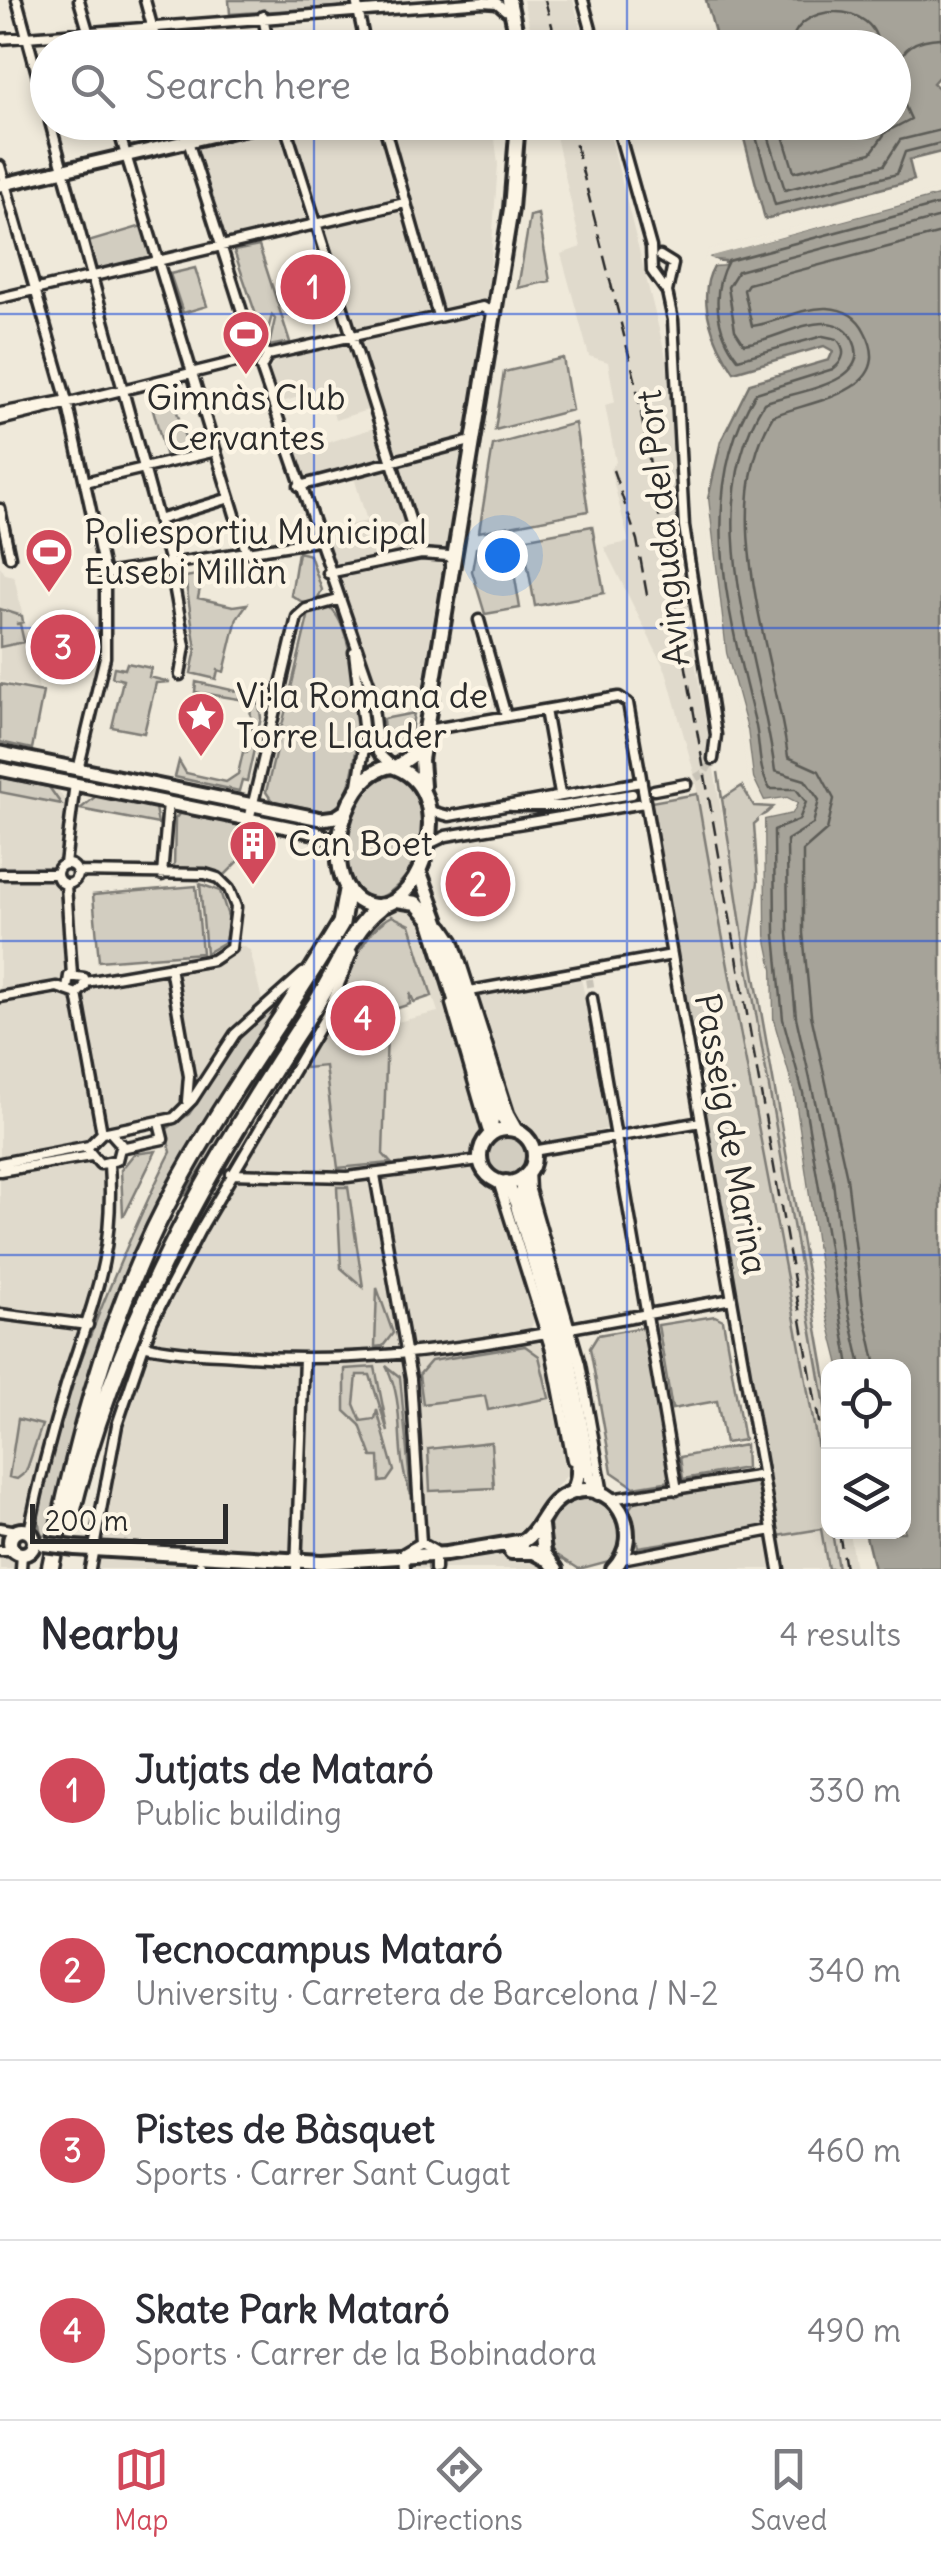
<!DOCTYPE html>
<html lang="en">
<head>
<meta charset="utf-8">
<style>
	:root { --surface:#fff; --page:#f7f7f7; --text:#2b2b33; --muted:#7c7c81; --line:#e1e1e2; --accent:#d1495b }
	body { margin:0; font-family:Delius,sans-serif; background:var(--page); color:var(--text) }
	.controls { position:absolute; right:30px; bottom:30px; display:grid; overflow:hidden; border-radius:20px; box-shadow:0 5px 15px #0003 }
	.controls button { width:90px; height:90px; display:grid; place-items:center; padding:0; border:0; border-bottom:2px solid var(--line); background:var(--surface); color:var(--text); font:50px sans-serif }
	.scale { position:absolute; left:30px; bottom:25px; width:198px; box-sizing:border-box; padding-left:10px; border:5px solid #2b2b2b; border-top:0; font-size:28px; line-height:35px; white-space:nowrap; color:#2b2b2b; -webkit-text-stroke:8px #fcf5e5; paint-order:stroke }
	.you { position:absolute; left:502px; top:555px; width:35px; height:35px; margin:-25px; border:8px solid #fff; border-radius:50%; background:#1a73e8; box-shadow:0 0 0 15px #1a73e833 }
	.badge { display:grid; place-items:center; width:65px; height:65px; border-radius:50%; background:var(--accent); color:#fff; font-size:32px; font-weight:700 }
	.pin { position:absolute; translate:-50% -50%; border:5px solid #fff; box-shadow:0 2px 10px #0006 }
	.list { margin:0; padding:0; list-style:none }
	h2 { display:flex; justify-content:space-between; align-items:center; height:130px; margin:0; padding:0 40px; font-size:42px }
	h2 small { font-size:32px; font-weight:400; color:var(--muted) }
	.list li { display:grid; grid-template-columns:65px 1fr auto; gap:30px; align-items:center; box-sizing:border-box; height:180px; padding:0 40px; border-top:2px solid var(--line) }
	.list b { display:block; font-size:38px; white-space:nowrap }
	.list p { margin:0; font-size:32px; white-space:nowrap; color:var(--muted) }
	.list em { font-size:32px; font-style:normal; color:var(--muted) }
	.icon { flex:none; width:55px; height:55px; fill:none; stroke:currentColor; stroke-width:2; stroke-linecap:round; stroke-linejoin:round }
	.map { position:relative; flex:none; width:941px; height:1569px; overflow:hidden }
	.search { position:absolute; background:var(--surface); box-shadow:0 5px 15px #0003; left:30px; right:30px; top:30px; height:110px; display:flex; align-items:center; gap:25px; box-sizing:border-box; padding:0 35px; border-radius:55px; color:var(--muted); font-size:38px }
	.sheet { height:850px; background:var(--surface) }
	nav { display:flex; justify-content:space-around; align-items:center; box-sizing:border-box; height:140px; border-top:2px solid var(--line); background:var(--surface); font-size:28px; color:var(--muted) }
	nav a { display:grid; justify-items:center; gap:5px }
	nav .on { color:var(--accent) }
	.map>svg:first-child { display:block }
	.built { fill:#e0dacc; fill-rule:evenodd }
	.green { fill:#d2cdc0; stroke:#7e7c76; stroke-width:2.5 }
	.water { fill:#a6a399; stroke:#75736d; stroke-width:2.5 }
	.pier { fill:#efe9da }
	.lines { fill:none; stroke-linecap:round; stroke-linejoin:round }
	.shore { stroke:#5c5b57; stroke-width:2.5 }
	.street-tunnel { stroke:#c8c3b7; stroke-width:8; stroke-dasharray:8 4; stroke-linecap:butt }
	.street-casing { stroke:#2b2b2b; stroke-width:15 }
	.secondary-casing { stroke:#2b2b2b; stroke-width:19 }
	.primary-casing { stroke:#2b2b2b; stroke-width:20 }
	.highway-casing { stroke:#2b2b2b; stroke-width:22 }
	.street { stroke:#fcf5e5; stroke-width:8 }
	.secondary { stroke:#fcf5e5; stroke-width:11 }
	.primary { stroke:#fcf5e5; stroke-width:12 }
	.highway { stroke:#fcf5e5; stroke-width:15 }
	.rail { stroke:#2b2b2b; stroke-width:2.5; stroke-dasharray:15 8; stroke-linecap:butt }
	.primary-bridge-casing { stroke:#2b2b2b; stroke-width:20; stroke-linecap:butt }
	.primary-bridge { stroke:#fcf5e5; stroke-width:12 }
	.grid { fill:none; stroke:#1d4ed8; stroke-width:2.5; stroke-opacity:0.55 }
	.labels { text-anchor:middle; stroke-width:9; stroke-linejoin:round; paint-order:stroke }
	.poi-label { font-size:35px; fill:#2b2b2b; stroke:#fcf5e5; text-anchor:start }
	.street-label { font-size:35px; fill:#2b2b2b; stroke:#fcf5e5 }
</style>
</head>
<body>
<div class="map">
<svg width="941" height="1569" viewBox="0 0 941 1569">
	<rect width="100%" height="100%" fill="#efe9da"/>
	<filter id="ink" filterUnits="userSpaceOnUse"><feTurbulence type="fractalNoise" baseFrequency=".01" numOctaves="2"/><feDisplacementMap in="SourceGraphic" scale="20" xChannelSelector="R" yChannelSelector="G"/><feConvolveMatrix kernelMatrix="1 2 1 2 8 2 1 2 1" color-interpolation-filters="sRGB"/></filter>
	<g filter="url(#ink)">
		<path class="built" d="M523,0H573L586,47H535Z
			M182,123H493L498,164L488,299L419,705L410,706V711H375L315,533L367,521L353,474L299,486L289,455L380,426L374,408L335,420L328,392L320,390L273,405L264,380L279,353L352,336L316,224L221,246Z
			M553,123H607L667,361L689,626L828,1423V1512L693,769L666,671L604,547L629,542L610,469L616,462L605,405L615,402L608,362L589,356L561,254L581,247Z
			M0,566L5,574L14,576L39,689L0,681Z
			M0,772L53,782L70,809L65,858L72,974L86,982L213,960L234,942L250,950L262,1000L272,1001L242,1026L181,1112L94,1136L90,1154L109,1164L111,1234L29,1532L18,1531L10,1538L12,1549L22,1554L21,1569H0Z
			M403,906L421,912L448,989L453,1026L485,1131L474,1156L467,1159L468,1166L500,1184L538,1309L528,1336L549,1349L571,1471L540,1505L532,1524L538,1561L546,1569H87L144,1347L177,1274L350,965L381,919ZM392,916L410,925L438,1012L389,1024L383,1155L390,1163L338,1168L325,1065L304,1061L332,1017L347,976L382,922Z
			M580,973L612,1128L541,1143L514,1121L476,1000L483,990Z
			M821,1529L828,1569H622L632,1554L777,1530L779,1536Z
			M832,1532H849L855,1569H838Z"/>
		<path class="green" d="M229,0H350L352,6L230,14Z
			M538,214L550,281L518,288L530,216Z
			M142,226L152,256L96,270L88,242Z
			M259,246L290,342L269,346L275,319L272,315L265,341L234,251Z
			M195,268L207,306L183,313L170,274Z
			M563,358L572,410L495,430L504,372Z
			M169,386L189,451L166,457L148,391Z
			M575,423L588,511L479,532L493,445Z
			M592,526L604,593L535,606L523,539Z
			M509,542L520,608L485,614L472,571L476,548Z
			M298,552L310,555L322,590L317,601L304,603L291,595Z
			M203,574L198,598L233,606L247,604L237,618L224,672L218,670L216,679L191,673L196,649L185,577Z
			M330,608C360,631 373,797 328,812L272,801L266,792L309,613Z
			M0,609L22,616L23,622L16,624H20L24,642L0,647Z
			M127,663L151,668L149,677L170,682L156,683L144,733L112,727L123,680L112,677L114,667L125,669Z
			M196,682L258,696L261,718L247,781L242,780L239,791L175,777L179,761L186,773L226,782L238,774L243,752H247L252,730L250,705L245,700L195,692Z
			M0,684L43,692L32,749L0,742Z
			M414,713L408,751L385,747L383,719Z
			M718,772L722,799L742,786L754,806L773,807L754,824L758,882L749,943L828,1391V1423L745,951Z
			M396,774C477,823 358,966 347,862C344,833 353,804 370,782Z
			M84,776L244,809V811L83,781Z
			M0,777L49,787L61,804L0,792Z
			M697,794C741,1052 798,1315 838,1569H828L821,1529L778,1536L651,802Z
			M96,796L155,808L158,824L80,809Z
			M180,813L248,827L241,859L225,875L208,869L174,868L175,819Z
			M200,884L220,891L229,919L225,942L206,953Z
			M196,886L202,953L99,961L93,895Z
			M392,916L410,925L432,996L414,1002L410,993V1004L392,1010L388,1003L383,1154L391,1163L338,1168L325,1066L305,1068L304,1061C313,1046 325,1031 333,1015C347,985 358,932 392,916Z
			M347,924L356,929L184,1196L193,1165Z
			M282,998L188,1151L109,1319L80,1404L49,1535H42C17,1487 142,1207 171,1152L165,1130L189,1114L245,1028Z
			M485 1155a21 21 0 1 1 42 0a21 21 0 1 1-42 0Z
			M156,1151L125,1214L123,1215L121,1170L134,1154Z
			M337,1187H348L363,1287L341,1268Z
			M377,1288L393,1333L383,1346L375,1347Z
			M715,1316L723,1320L744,1440L725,1443L717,1401L672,1409L658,1325Z
			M644,1327L671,1481L634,1487L612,1472L590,1348L598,1335Z
			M525,1346L539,1356L549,1398L488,1410L485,1396L423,1404L419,1375L431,1361Z
			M386,1366L400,1377L411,1494C392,1452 408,1407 386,1366Z
			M375,1367L388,1432L370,1375H357L354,1404L361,1421L375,1419L377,1410L394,1471L387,1481L380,1482L379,1457H372L360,1425L345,1411V1369Z
			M18,1419L42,1425L26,1472L17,1479L9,1477Z
			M491,1442L494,1488L430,1491L428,1449Z
			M745,1445L746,1468L683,1479L680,1457Z
			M756,1481L767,1524L763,1528L638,1547L629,1509L634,1502Z
			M587,1496L614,1510L621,1539L609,1561L579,1569L554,1553L548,1529L559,1507Z"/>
		<path class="water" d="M706,0H941V74L933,83L941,90V152L909,160L914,180L765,219L741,127L758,122H894V48L832,47L841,45L839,40L812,47H719Z
			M941,194V1569H874L865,1532H904V1366H839L826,1314L794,1094L773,1020L772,970L765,936L764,819L792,813L797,803L787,798L764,801L753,778L747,730L726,653L708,499L721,441L750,383L829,360L833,351L824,346L734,372C714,343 695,299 714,266L725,265V261L709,260L711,255Z"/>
		<path class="pier" d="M941,189V194L708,257L725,265L708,266L704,262L709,250Z
			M703,498L708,499L726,653L747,730L753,778L764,801L787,798L797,803L792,813L764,819L765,936L772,970L773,1020L794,1094L826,1314L839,1366H834L821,1315L806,1186L768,1021L767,970L760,936L759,818L791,804L762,805L748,779L742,731L721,654Z"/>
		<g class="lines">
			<path class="shore" d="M791,48C793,0 878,0 878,48
				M752,122L775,205L897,174L905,152L941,143
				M764,122L785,190L884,165L900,140L941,130
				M779,122L794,172L871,153L886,132L911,119C894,84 884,40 941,38
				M849,1366L803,1093L783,1019L775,935L774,830L799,820L806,802L796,789H770C757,768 761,745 755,722C729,617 694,491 756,393L833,369C844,361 847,350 837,339L823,336L738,359C715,330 711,291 728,261L941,204
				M861,1366L848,1309L833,1181L796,1017L788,934L787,840L813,824L819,800L805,780L775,771C760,656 696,511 764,403C789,392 875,385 853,340C848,330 838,324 827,323C800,322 771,341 744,344L735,330L728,287L738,271L941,217
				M876,1366L863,1307L847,1178L811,1015L803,933V851L827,830L834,799L819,771L788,757C775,655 714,512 773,416C808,401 898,393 865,332C858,317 844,309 827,308C802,307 777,323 752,326L744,290L748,284L941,233"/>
			<path class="street-tunnel" d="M686,784L704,773L713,759
				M589,979L592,998"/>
			<g class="street-casing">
				<path id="street" d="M17,0L48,114
					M79,0L93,48
					M145,0L158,48
					M356,0L366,48
					M583,0L596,48
					M263,16L269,48
					M0,39L483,2L497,3L505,10
					M50,122L170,563L185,646L180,675
					M116,122L246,551
					M182,122L253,346
					M284,122L421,554
					M383,122L438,316
					M616,122L651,247L652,271L667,292L673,320L684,526L716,735L713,759
					M0,166L67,401L105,574V657L78,770
					M660,256L673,264L667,292
					M0,298L405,203
					M253,346L262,348L268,355L261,368
					M268,355L483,307L488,310
					M261,368L371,689L378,753L392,766
					M0,413L63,401
					M0,420L244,360
					M85,482L216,451
					M299,486L467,442
					M0,509L10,557
					M158,520L230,498
					M328,573L421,554L449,556
					M105,574L317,541
					M479,620L506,716
					M354,652L365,742L358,785
					M545,710L560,794
					M427,730L619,697L628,703L779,1569
					M654,790L686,784
					M512,806H563L632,794
					M430,811L449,816L641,782
					M249,820L297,617L306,609L338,600
					M429,844L446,836L644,803
					M57 874a10 10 0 1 1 20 0a10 10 0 1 1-20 0Z
					M65,864L75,783
					M77,872L205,874L218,878L229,889L236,907L231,948L213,960L86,982
					M0,874H56
					M162,875L168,803
					M66,885L72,975
					M444,926L454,941L509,1114L519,1132
					M170,967L189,1076L187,1101
					M470,991L672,955
					M77,994L102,1133
					M0,997L57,987L77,994L85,986L84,978L69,976L67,989
					M592,998L677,1490
					M451,1004L487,1129
					M89,1146L102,1133L174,1118L192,1100L235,1034L303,973
					M121,1148L163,1139L159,1123
					M89,1151L100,1164L117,1160L121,1144L112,1134
					M533,1151L701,1122
					M0,1163L89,1146
					M0,1171L91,1156
					M529,1171L530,1190L580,1364L602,1488
					M231,1174L347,1177L480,1160
					M375,1175L411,1379L421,1543
					M498,1181L551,1350L572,1460
					M0,1314L88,1325
					M570,1328L732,1299
					M143,1345C172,1352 204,1353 234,1355C340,1364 442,1352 546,1333
					M611,1499L763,1475
					M0,1528L17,1531
					M29,1532C39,1481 52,1431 67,1382C94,1299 115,1254 109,1164
					M0,1551H13
					M622,1559L772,1530
					M21,1569L22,1554
					M90,1569L117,1425L152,1322L200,1230L326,1016L352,953
					M199,1569L200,1565
					M296,1569L304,1359
					M405,1569L404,1553L421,1543L435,1551V1569"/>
			</g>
			<g class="secondary-casing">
				<path id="secondary" d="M0,185L270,122
					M0,753L321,819L336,817L347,810
					M0,769L317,833L339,846"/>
			</g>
			<g class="primary-casing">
				<path id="primary" d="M509,0L519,48
					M392,766C462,788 422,909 376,906C315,903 335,773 392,766Z
					M396,767L413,755L419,740
					M423,786L421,760L511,209L518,122
					M419,870L463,989L501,1115L512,1129
					M397,900L416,903L430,919L492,1118L490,1135
					M480 1156a27 27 0 1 1 54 0a27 27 0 1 1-54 0Z
					M523,1177V1192L567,1346L590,1477L598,1493
					M506,1182L516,1202C530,1251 599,1458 572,1492
					M541,1526L544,1553L556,1569
					M10 1542a12 12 0 1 1 24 0a12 12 0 1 1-24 0Z
					M75,1548L322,1562L446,1554L524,1541C542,1529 545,1504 566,1495C614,1472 647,1535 613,1569
					M511,1552H534L547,1559"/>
			</g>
			<g class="highway-casing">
				<path id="highway" d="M69,1523C116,1327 206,1169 317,1002C336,972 352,928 380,907
					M50,1569C74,1451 102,1338 155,1228C207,1120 280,1026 341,923L347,890"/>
			</g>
			<use href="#street" class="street"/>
			<use href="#secondary" class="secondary"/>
			<use href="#primary" class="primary"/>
			<use href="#highway" class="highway"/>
			<path class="rail" d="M545,0L558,48
				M570,122L635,379L828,1473
				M613,470L637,540L647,595
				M839,1532L845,1569"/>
			<g class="primary-bridge-casing">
				<path id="primary-bridge" d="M44,1544L75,1548"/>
			</g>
			<use href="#primary-bridge" class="primary-bridge"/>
		</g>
	</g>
	<path class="grid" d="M314,0V48M627,0V48M314,122V1569M627,122V1569M0,314H941M0,628H941M0,941H941M0,1255H941"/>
	<defs>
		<g id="stadium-pin" transform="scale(2.5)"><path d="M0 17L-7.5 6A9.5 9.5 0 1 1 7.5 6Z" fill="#d1495b" stroke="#fcf5e5"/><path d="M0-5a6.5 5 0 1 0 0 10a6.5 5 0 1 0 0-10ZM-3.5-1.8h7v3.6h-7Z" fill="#fff"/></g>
		<g id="sight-pin" transform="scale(2.5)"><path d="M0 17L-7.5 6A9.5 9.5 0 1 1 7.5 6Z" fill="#d1495b" stroke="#fcf5e5"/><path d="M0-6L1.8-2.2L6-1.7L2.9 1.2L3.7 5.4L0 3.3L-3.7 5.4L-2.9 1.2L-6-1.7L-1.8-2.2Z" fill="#fff"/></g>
		<g id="building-pin" transform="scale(2.5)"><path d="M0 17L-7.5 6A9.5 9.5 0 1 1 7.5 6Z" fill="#d1495b" stroke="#fcf5e5"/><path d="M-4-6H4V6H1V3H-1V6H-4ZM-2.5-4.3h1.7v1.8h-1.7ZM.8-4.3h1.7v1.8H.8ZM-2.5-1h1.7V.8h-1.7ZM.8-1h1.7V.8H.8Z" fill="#fff"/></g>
	</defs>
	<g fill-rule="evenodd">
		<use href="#stadium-pin" x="246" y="334"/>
		<use href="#stadium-pin" x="49" y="552"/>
		<use href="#sight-pin" x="201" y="716"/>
		<use href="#building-pin" x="253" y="844"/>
	</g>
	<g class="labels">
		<g class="poi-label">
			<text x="246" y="410" text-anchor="middle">Gimnàs Club<tspan x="246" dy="40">Cervantes</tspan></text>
			<text x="84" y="544">Poliesportiu Municipal<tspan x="84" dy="40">Eusebi Millàn</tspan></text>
			<text x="236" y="708">Vi·la Romana de<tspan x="236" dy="40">Torre Llauder</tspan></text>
			<text x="288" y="856">Can Boet</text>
		</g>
		<g class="street-label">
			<text transform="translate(663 528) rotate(-96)" y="12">Avinguda del Port</text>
			<text transform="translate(731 1134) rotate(80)" y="12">Passeig de Marina</text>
		</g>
	</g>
</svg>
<div class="controls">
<button><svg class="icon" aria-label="locate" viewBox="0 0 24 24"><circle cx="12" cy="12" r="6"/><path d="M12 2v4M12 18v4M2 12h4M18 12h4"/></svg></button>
<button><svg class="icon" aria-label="layers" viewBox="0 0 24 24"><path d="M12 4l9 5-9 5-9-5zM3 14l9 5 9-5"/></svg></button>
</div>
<div class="scale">200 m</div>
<div class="you"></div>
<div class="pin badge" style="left:313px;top:287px">1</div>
<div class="pin badge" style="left:478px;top:884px">2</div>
<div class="pin badge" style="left:63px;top:647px">3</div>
<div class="pin badge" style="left:363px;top:1018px">4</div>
<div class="search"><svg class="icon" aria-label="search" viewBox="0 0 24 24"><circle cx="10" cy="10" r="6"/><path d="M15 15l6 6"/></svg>Search here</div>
</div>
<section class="sheet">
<h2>Nearby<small>4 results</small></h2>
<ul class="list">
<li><span class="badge">1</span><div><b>Jutjats de Mataró</b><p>Public building</p></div><em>330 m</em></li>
<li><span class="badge">2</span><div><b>Tecnocampus Mataró</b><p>University · Carretera de Barcelona / N-2</p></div><em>340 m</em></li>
<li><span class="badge">3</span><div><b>Pistes de Bàsquet</b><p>Sports · Carrer Sant Cugat</p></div><em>460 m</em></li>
<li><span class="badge">4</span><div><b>Skate Park Mataró</b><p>Sports · Carrer de la Bobinadora</p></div><em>490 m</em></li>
</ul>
</section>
<nav>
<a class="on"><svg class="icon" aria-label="map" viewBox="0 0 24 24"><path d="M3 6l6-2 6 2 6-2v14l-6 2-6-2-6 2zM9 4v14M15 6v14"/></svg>Map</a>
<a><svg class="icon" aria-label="directions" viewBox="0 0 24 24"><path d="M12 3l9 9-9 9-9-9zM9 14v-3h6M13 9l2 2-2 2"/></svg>Directions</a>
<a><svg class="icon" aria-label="saved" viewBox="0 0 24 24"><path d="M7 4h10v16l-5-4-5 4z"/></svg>Saved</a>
</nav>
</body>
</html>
